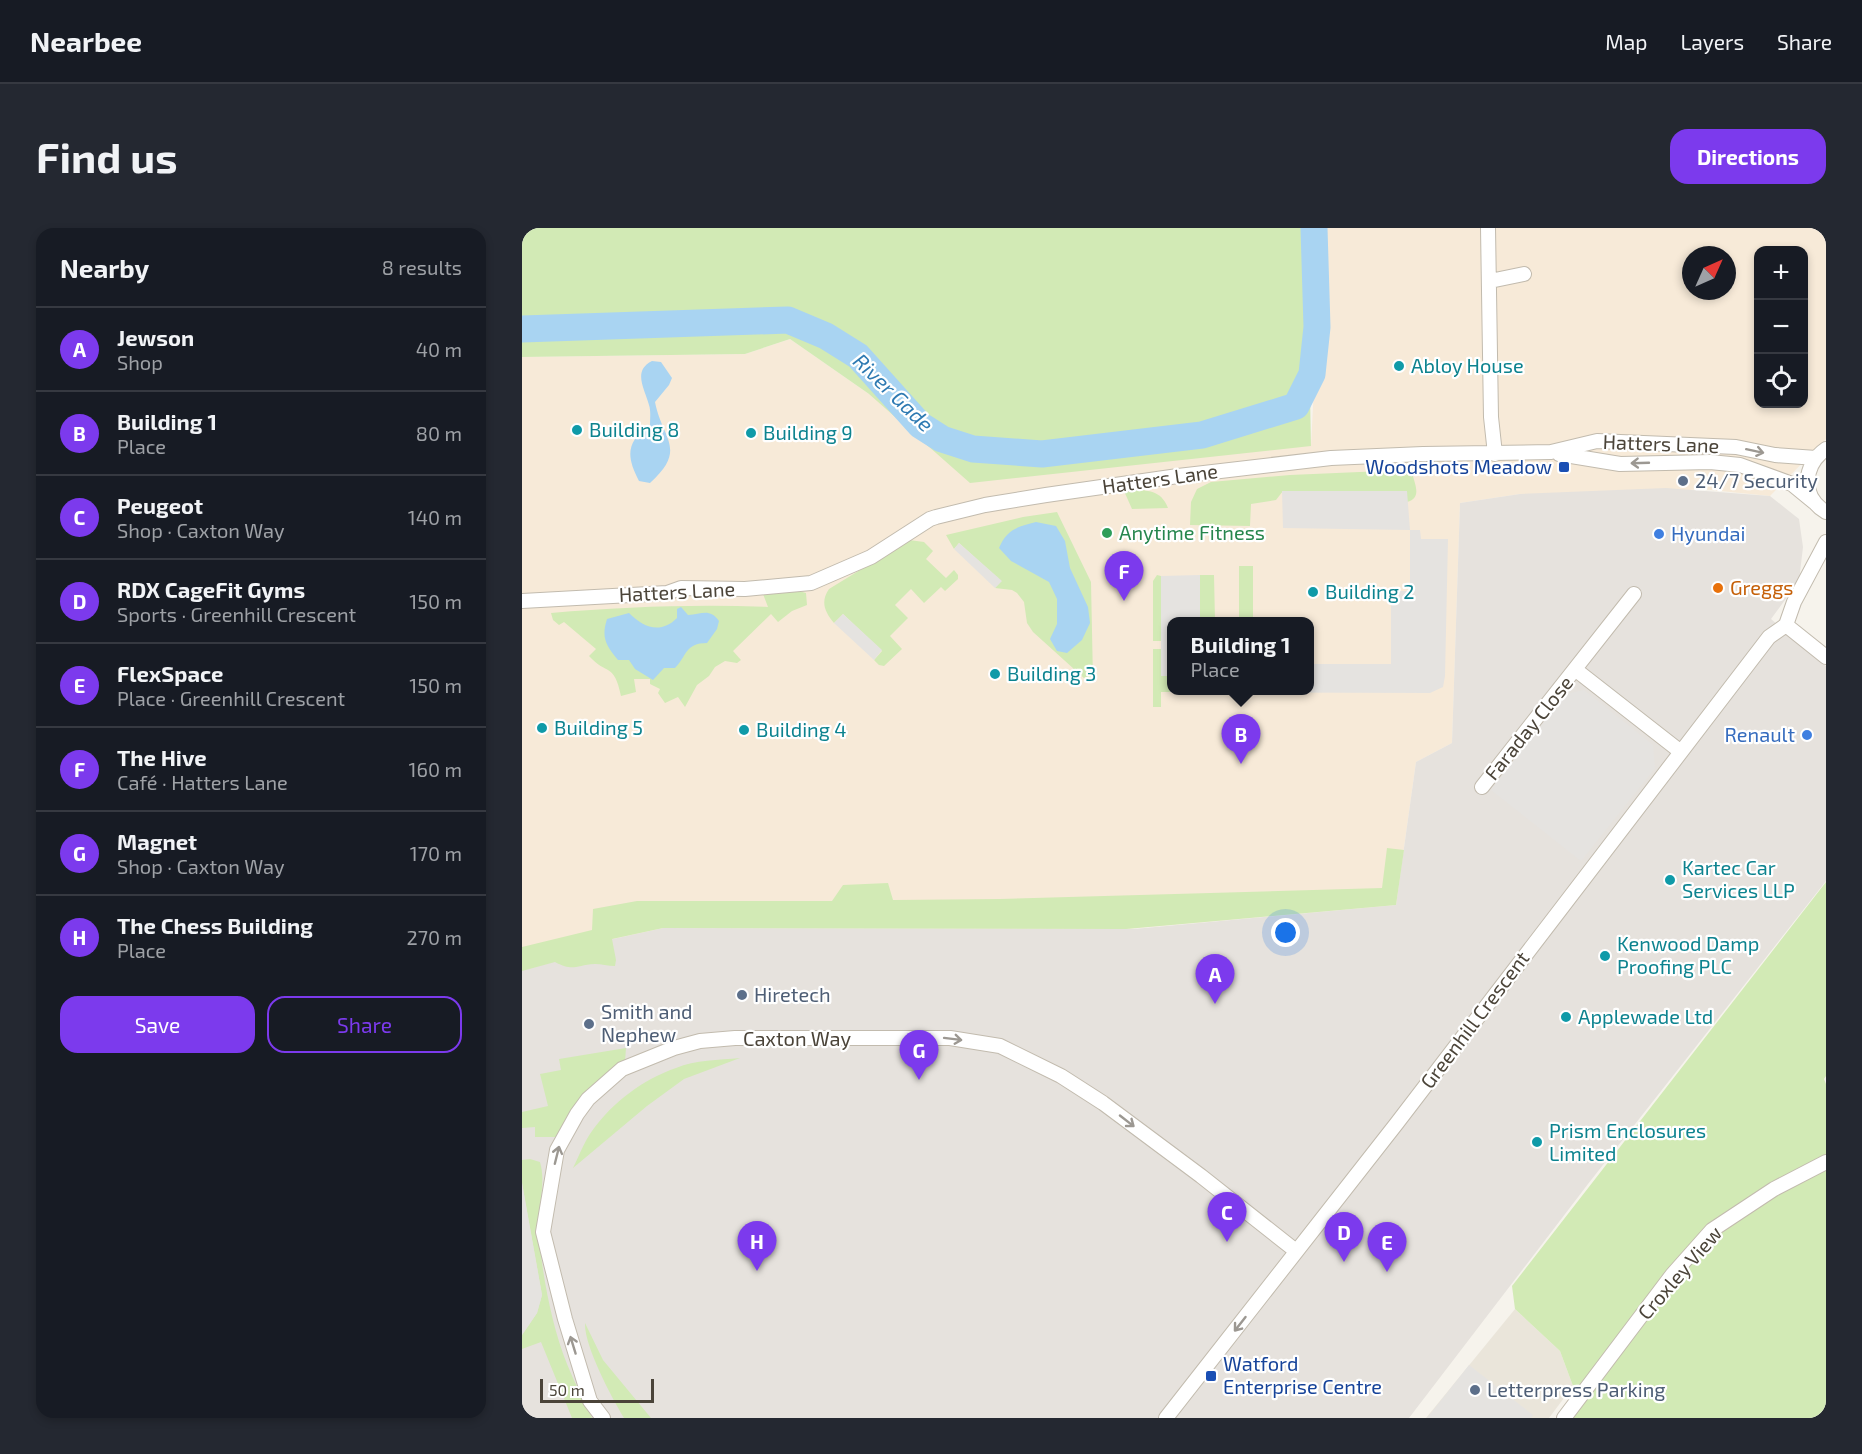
<!DOCTYPE html>
<html lang="en">
<head>
<meta charset="utf-8">
<style>
	:root { --surface:#171b24; --page:#242831; --text:#f1f3f6; --muted:#9ea1a6; --line:#363941; --accent:#7c3aed }
	body { margin:0; font-family:"Exo 2",sans-serif; background:var(--page); color:var(--text) }
	.controls { position:absolute; right:18px; top:18px; display:grid; overflow:hidden; border-radius:12px; box-shadow:0 3px 9px #0003 }
	.controls button { width:54px; height:54px; display:grid; place-items:center; padding:0; border:0; border-bottom:2px solid var(--line); background:var(--surface); color:var(--text); font:30px sans-serif }
	.compass { position:absolute; left:1160px; top:18px; width:54px; height:54px; border-radius:50%; background:var(--surface); box-shadow:0 3px 9px #0003; rotate:45deg }
	.scale { position:absolute; left:18px; bottom:15px; width:114px; box-sizing:border-box; padding-left:6px; border:3px solid #4b4439; border-top:0; font-size:16px; line-height:21px; white-space:nowrap; color:#4b4439; -webkit-text-stroke:4px #fff; paint-order:stroke }
	.you { position:absolute; left:764px; top:705px; width:21px; height:21px; margin:-15px; border:4px solid #fff; border-radius:50%; background:#1a73e8; box-shadow:0 0 0 9px #1a73e833 }
	.badge { display:grid; place-items:center; width:39px; height:39px; border-radius:50%; background:var(--accent); color:#fff; font-size:20px; font-weight:700 }
	.pin { position:absolute; translate:-50% -50px; filter:drop-shadow(0 2px 3px #0008) }
	.pin::after { content:''; position:absolute; top:32px; width:21px; height:18px; background:inherit; clip-path:polygon(0 0,100% 0,50% 100%) }
	.popup { position:absolute; left:645px; top:389px; width:147px; height:78px; box-sizing:border-box; display:grid; place-content:center; border-radius:12px; background:var(--surface); filter:drop-shadow(0 2px 4px #0005); font-size:20px; white-space:nowrap; color:var(--muted) }
	.popup b { font-size:22px; color:var(--text) }
	.popup::after { content:''; position:absolute; left:50%; top:100%; margin-left:-12px; border:12px solid transparent; border-top-color:var(--surface) }
	.list { margin:0; padding:0; list-style:none }
	h2 { display:flex; justify-content:space-between; align-items:center; height:78px; margin:0; padding:0 24px; font-size:26px }
	h2 small { font-size:20px; font-weight:400; color:var(--muted) }
	.list li { display:grid; grid-template-columns:39px 1fr auto; gap:18px; align-items:center; box-sizing:border-box; height:84px; padding:0 24px; border-top:2px solid var(--line) }
	.list b { display:block; font-size:22px; white-space:nowrap }
	.list p { margin:0; font-size:20px; white-space:nowrap; color:var(--muted) }
	.list em { font-size:20px; font-style:normal; color:var(--muted) }
	.actions { display:flex; gap:12px; padding:18px 24px }
	.actions a { flex:1; padding:14px 0; border:2px solid var(--accent); border-radius:18px; text-align:center; font-size:21px; color:var(--accent) }
	.actions .main { background:var(--accent); color:#fff }
	.icon { flex:none; width:33px; height:33px; fill:none; stroke:currentColor; stroke-width:2; stroke-linecap:round; stroke-linejoin:round }
	.map { position:relative; flex:none; width:1304px; height:1190px; overflow:hidden; border-radius:18px }
	header { display:flex; align-items:center; gap:36px; box-sizing:border-box; height:84px; padding:0 30px; background:var(--surface); border-bottom:2px solid var(--line) }
	header strong { font-size:28px }
	nav { display:flex; gap:33px; margin-inline-start:auto; font-size:21px }
	.intro { display:flex; align-items:center; justify-content:space-between; box-sizing:border-box; height:144px; padding:0 36px }
	h1 { margin:0; font-size:42px }
	.button { padding:15px 27px; border-radius:18px; background:var(--accent); color:#fff; font-size:21px; font-weight:700 }
	main { display:flex; gap:36px; padding:0 36px }
	aside { flex:1; background:var(--surface); border-radius:18px; box-shadow:0 3px 9px #0003 }
	.map>svg:first-child { display:block }
	.residential { fill:#eae5da }
	.commercial { fill:#f7ead8; fill-rule:evenodd }
	.industrial { fill:#e6e2dd }
	.green { fill:#d2eab5 }
	.parking { fill:#e5e3e0 }
	.water { fill:#a9d4f2 }
	.lines { fill:none; stroke-linecap:round; stroke-linejoin:round }
	.river { stroke:#a9d4f2; stroke-width:27 }
	.street-casing { stroke:#c2bbae; stroke-width:16 }
	.street { stroke:#fff; stroke-width:14 }
	.oneway { stroke:#9c9892 }
	.culture-dot { fill:#0f9aa8; stroke:#fff; stroke-width:2 }
	.transit-dot { fill:#1a4fb4; stroke:#fff; stroke-width:2 }
	.service-dot { fill:#5c6f8a; stroke:#fff; stroke-width:2 }
	.leisure-dot { fill:#2e9e5b; stroke:#fff; stroke-width:2 }
	.shop-dot { fill:#3f7fe0; stroke:#fff; stroke-width:2 }
	.food-dot { fill:#e8710a; stroke:#fff; stroke-width:2 }
	.labels { text-anchor:middle; stroke-width:4.5; stroke-linejoin:round; paint-order:stroke }
	.culture-label { font-size:20px; fill:#0d838f; stroke:#fff; text-anchor:start }
	.street-label { font-size:20px; fill:#4b4439; stroke:#fff }
	.transit-label { font-size:20px; fill:#164399; stroke:#fff; text-anchor:end }
	.service-label { font-size:20px; fill:#4e5e75; stroke:#fff; text-anchor:start }
	.leisure-label { font-size:20px; fill:#27864d; stroke:#fff; text-anchor:start }
	.shop-label { font-size:20px; fill:#366cbe; stroke:#fff; text-anchor:start }
	.food-label { font-size:20px; fill:#c56008; stroke:#fff; text-anchor:start }
	.water-label { font-size:21px; font-style:italic; fill:#2e7ab2; stroke:#fff }
</style>
</head>
<body>
<header>
<strong>Nearbee</strong>
<nav><a>Map</a><a>Layers</a><a>Share</a></nav>
</header>
<div class="intro"><h1>Find us</h1><a class="button">Directions</a></div>
<main>
<aside>
<h2>Nearby<small>8 results</small></h2>
<ul class="list">
<li><span class="badge">A</span><div><b>Jewson</b><p>Shop</p></div><em>40 m</em></li>
<li><span class="badge">B</span><div><b>Building 1</b><p>Place</p></div><em>80 m</em></li>
<li><span class="badge">C</span><div><b>Peugeot</b><p>Shop · Caxton Way</p></div><em>140 m</em></li>
<li><span class="badge">D</span><div><b>RDX CageFit Gyms</b><p>Sports · Greenhill Crescent</p></div><em>150 m</em></li>
<li><span class="badge">E</span><div><b>FlexSpace</b><p>Place · Greenhill Crescent</p></div><em>150 m</em></li>
<li><span class="badge">F</span><div><b>The Hive</b><p>Café · Hatters Lane</p></div><em>160 m</em></li>
<li><span class="badge">G</span><div><b>Magnet</b><p>Shop · Caxton Way</p></div><em>170 m</em></li>
<li><span class="badge">H</span><div><b>The Chess Building</b><p>Place</p></div><em>270 m</em></li>
</ul>
<div class="actions"><a class="main">Save</a><a>Share</a></div>
</aside>
<div class="map">
<svg width="1304" height="1190" viewBox="0 0 1304 1190">
	<rect width="100%" height="100%" fill="#f6f3ec"/>
	<path class="residential" d="M993,1081L1038,1123L1051,1158L1027,1190H904Z"/>
	<path class="commercial" d="M800,0H1304V211L1248,268L1179,261L1099,268L998,266L938,275L930,515L894,534L874,677L604,701L141,700L0,731V129L223,126L268,111L347,166L789,218ZM1236,22H1282V176H1236ZM1169,27H1205V63H1169ZM650,394H788V462H650Z"/>
	<path class="industrial" d="M1144,260L1248,268L1277,291L1281,319L1277,353L1249,391L1304,438V653L1066,956L887,1190H0V731L141,700L612,701L874,677L894,534L930,515L938,275L998,266Z"/>
	<path class="green" d="M0,0H785L789,218L448,255L347,166L268,111L223,126L0,129Z
		M884,242L890,244C892,255 901,270 885,274V263H761L754,272L729,276L728,298L668,297L669,274L675,261L689,254L768,247Z
		M608,262C626,262 639,262 646,280L610,281L602,263Z
		M535,284L569,354L571,452L563,451L511,404L505,395L502,374L495,365L490,362L473,360L479,353L437,315L432,321L424,307L501,289Z
		M387,312L402,314L411,323L404,331L424,350L432,342L436,347V351L423,363L419,359L402,375L389,361L373,377L386,390L368,408L380,421L362,438L357,437L352,432L360,423L321,386L312,395C303,384 298,374 307,361Z
		M717,338H731V393H717Z
		M635,347L639,348V413H631V353Z
		M678,347H692L693,393H678Z
		M277,363L284,365L285,377L270,383L256,394L249,386L211,423L219,432L215,435L203,433L193,439L187,448L175,457L163,479L156,469L143,475L136,465L138,461L128,456V451H112L114,464L99,468C92,434 85,448 67,428L74,421L42,394L37,397L31,392L29,385C102,379 173,376 246,379L241,366Z
		M631,421H639V448H648V464H639V479H631Z
		M865,620L882,622L874,677L604,701L141,700L90,711L94,732L93,738C86,738 79,736 73,736C53,737 52,744 33,734L0,743V719L70,702L71,681L115,673H310L321,657L366,655L371,672L478,671L860,660Z
		M1304,654V848L1302,851L1304,856V1190H1051L1065,1171L1051,1158L1038,1123L993,1081L990,1058Z
		M104,820L103,834L37,909H13V899L0,900V884L26,878L18,846L39,842L37,831Z
		M218,830L162,851L125,878L51,940C57,928 62,914 70,903C91,874 120,852 154,840C173,832 197,832 218,830Z
		M8,931L18,934C25,958 14,982 17,1007C20,1046 30,1099 45,1136C52,1154 62,1172 70,1190H50L19,1114L0,1121V1107L15,1085L20,1067L0,955V932Z
		M63,1095L81,1132L129,1190H102C90,1170 62,1118 63,1095Z"/>
	<path class="parking" d="M760,263H885L888,302H898L899,311H926L923,448L921,459L908,465L648,464L647,448H639V348L678,347V393L650,394V462H788V436H869V363H888V302L761,300Z
		M437,315L480,353L473,360L432,321Z
		M321,386L360,422L352,432L312,395Z
		M1062,462L1131,517L1133,540L1059,633L969,562L1044,466Z
		M0,955L20,1067L15,1085L0,1107Z
		M947,1137L1011,1187L1009,1190H905Z"/>
	<path class="water" d="M130,133L139,134L150,150L147,157L133,174C140,211 166,221 128,255L117,253C104,228 104,214 128,197C128,190 129,183 127,177C123,161 110,143 130,133Z
		M514,294L534,298L543,313L548,340L566,379L568,395L560,412L545,425L535,423L528,411L535,396V371L527,354L489,333L477,320C485,301 495,299 514,294Z
		M159,379L166,387C180,386 188,380 197,393L195,401L185,415C163,415 165,428 153,440H142L131,452L113,441L107,432H96C84,417 79,410 85,391L107,385C121,399 138,407 155,390V381Z"/>
	<g class="lines">
		<path class="river" d="M0,101L266,92L304,108L336,128L398,197L420,211L451,221L520,226L680,207L774,178L790,146L795,99L792,0"/>
		<g class="street-casing">
			<path id="street" d="M966,0L969,189L973,226
				M968,53L1002,46
				M1304,221C1281,237 1278,269 1304,284
				M1037,226L1098,236L1188,234L1218,237L1270,256L1292,274
				M0,373L145,365L159,360L223,361L289,355L349,329L408,291L414,289L463,277L524,267L656,248L809,230L901,226L1029,224L1075,213L1214,219L1253,227L1294,230
				M1264,397L1304,429
				M1054,442L1159,524
				M960,559L1112,366
				M81,1190L68,1173L43,1091L21,1004L35,922L55,886L66,871L100,841L152,820L178,813L213,810H428L478,818L539,848L581,875L679,948L774,1023
				M644,1190L875,895L1247,409L1264,397L1272,374L1304,314
				M1042,1190L1150,1047L1190,1002L1252,961L1304,934"/>
		</g>
		<use href="#street" class="street"/>
	</g>
	<defs><path id="oneway-shaft" d="M-6 0H5M1.5-3L5.5 0L1.5 3" fill="none" stroke-width="1.6" stroke-linecap="round" stroke-linejoin="round" transform="scale(1.5)"/></defs>
	<g class="oneway">
		<use href="#oneway-shaft" transform="translate(1233 223) rotate(12)"/>
		<use href="#oneway-shaft" transform="translate(1118 235) rotate(178)"/>
		<use href="#oneway-shaft" transform="translate(431 811) rotate(7)"/>
		<use href="#oneway-shaft" transform="translate(605 893) rotate(38)"/>
		<use href="#oneway-shaft" transform="translate(35 927) rotate(-76)"/>
		<use href="#oneway-shaft" transform="translate(718 1096) rotate(128)"/>
		<use href="#oneway-shaft" transform="translate(51 1117) rotate(-107)"/>
	</g>
	<g class="culture-dot">
		<circle cx="877" cy="138" r="6"/>
		<circle cx="55" cy="202" r="6"/>
		<circle cx="229" cy="205" r="6"/>
		<circle cx="791" cy="364" r="6"/>
		<circle cx="473" cy="446" r="6"/>
		<circle cx="20" cy="500" r="6"/>
		<circle cx="222" cy="502" r="6"/>
		<circle cx="1148" cy="652" r="6"/>
		<circle cx="1083" cy="728" r="6"/>
		<circle cx="1044" cy="789" r="6"/>
		<circle cx="1015" cy="914" r="6"/>
	</g>
	<g class="transit-dot">
		<rect x="1036" y="233" width="12" height="12" rx="3"/>
		<rect x="683" y="1142" width="12" height="12" rx="3"/>
	</g>
	<g class="service-dot">
		<circle cx="1161" cy="253" r="6"/>
		<circle cx="220" cy="767" r="6"/>
		<circle cx="67" cy="796" r="6"/>
		<circle cx="953" cy="1162" r="6"/>
	</g>
	<circle class="leisure-dot" cx="585" cy="305" r="6"/>
	<g class="shop-dot">
		<circle cx="1137" cy="306" r="6"/>
		<circle cx="1285" cy="507" r="6"/>
	</g>
	<circle class="food-dot" cx="1196" cy="360" r="6"/>
	<g class="labels">
		<g class="culture-label">
			<text x="889" y="145">Abloy House</text>
			<text x="67" y="209">Building 8</text>
			<text x="241" y="212">Building 9</text>
			<text x="803" y="371">Building 2</text>
			<text x="485" y="453">Building 3</text>
			<text x="32" y="507">Building 5</text>
			<text x="234" y="509">Building 4</text>
			<text x="1160" y="647">Kartec Car<tspan x="1160" dy="23">Services LLP</tspan></text>
			<text x="1095" y="723">Kenwood Damp<tspan x="1095" dy="23">Proofing PLC</tspan></text>
			<text x="1056" y="796">Applewade Ltd</text>
			<text x="1027" y="910">Prism Enclosures<tspan x="1027" dy="23">Limited</tspan></text>
		</g>
		<g class="street-label">
			<text transform="translate(1139 216) rotate(2)" y="7">Hatters Lane</text>
			<text transform="translate(638 251) rotate(-8)" y="7">Hatters Lane</text>
			<text transform="translate(155 364) rotate(-3)" y="7">Hatters Lane</text>
			<text transform="translate(1007 500) rotate(-51)" y="7">Faraday Close</text>
			<text transform="translate(953 792) rotate(-53)" y="7">Greenhill Crescent</text>
			<text x="275" y="818">Caxton Way</text>
			<text transform="translate(1158 1045) rotate(-49)" y="7">Croxley View</text>
		</g>
		<g class="transit-label">
			<text x="1030" y="246">Woodshots Meadow</text>
			<text x="701" y="1143" text-anchor="start">Watford<tspan x="701" dy="23">Enterprise Centre</tspan></text>
		</g>
		<g class="service-label">
			<text x="1173" y="260">24/7 Security</text>
			<text x="232" y="774">Hiretech</text>
			<text x="79" y="791">Smith and<tspan x="79" dy="23">Nephew</tspan></text>
			<text x="965" y="1169">Letterpress Parking</text>
		</g>
		<g class="leisure-label">
			<text x="597" y="312">Anytime Fitness</text>
		</g>
		<g class="shop-label">
			<text x="1149" y="313">Hyundai</text>
			<text x="1273" y="514" text-anchor="end">Renault</text>
		</g>
		<g class="food-label">
			<text x="1208" y="367">Greggs</text>
		</g>
		<g class="water-label">
			<text transform="translate(371 165) rotate(44)" y="7">River Gade</text>
		</g>
	</g>
</svg>
<div class="controls">
<button>+</button>
<button>−</button>
<button><svg class="icon" aria-label="locate" viewBox="0 0 24 24"><circle cx="12" cy="12" r="6"/><path d="M12 2v4M12 18v4M2 12h4M18 12h4"/></svg></button>
</div>
<svg class="compass" viewBox="-18 -18 36 36"><path d="M0-13l5 13h-10z" fill="#e53935"/><path d="M0 13l5-13h-10z" fill="#9ea1a6"/></svg>
<div class="scale">50 m</div>
<div class="you"></div>
<div class="pin badge" style="left:693px;top:776px">A</div>
<div class="pin badge" style="left:719px;top:536px">B</div>
<div class="popup"><b>Building 1</b>Place</div>
<div class="pin badge" style="left:705px;top:1014px">C</div>
<div class="pin badge" style="left:822px;top:1034px">D</div>
<div class="pin badge" style="left:865px;top:1044px">E</div>
<div class="pin badge" style="left:602px;top:373px">F</div>
<div class="pin badge" style="left:397px;top:852px">G</div>
<div class="pin badge" style="left:235px;top:1043px">H</div>
</div>
</main>
</body>
</html>
